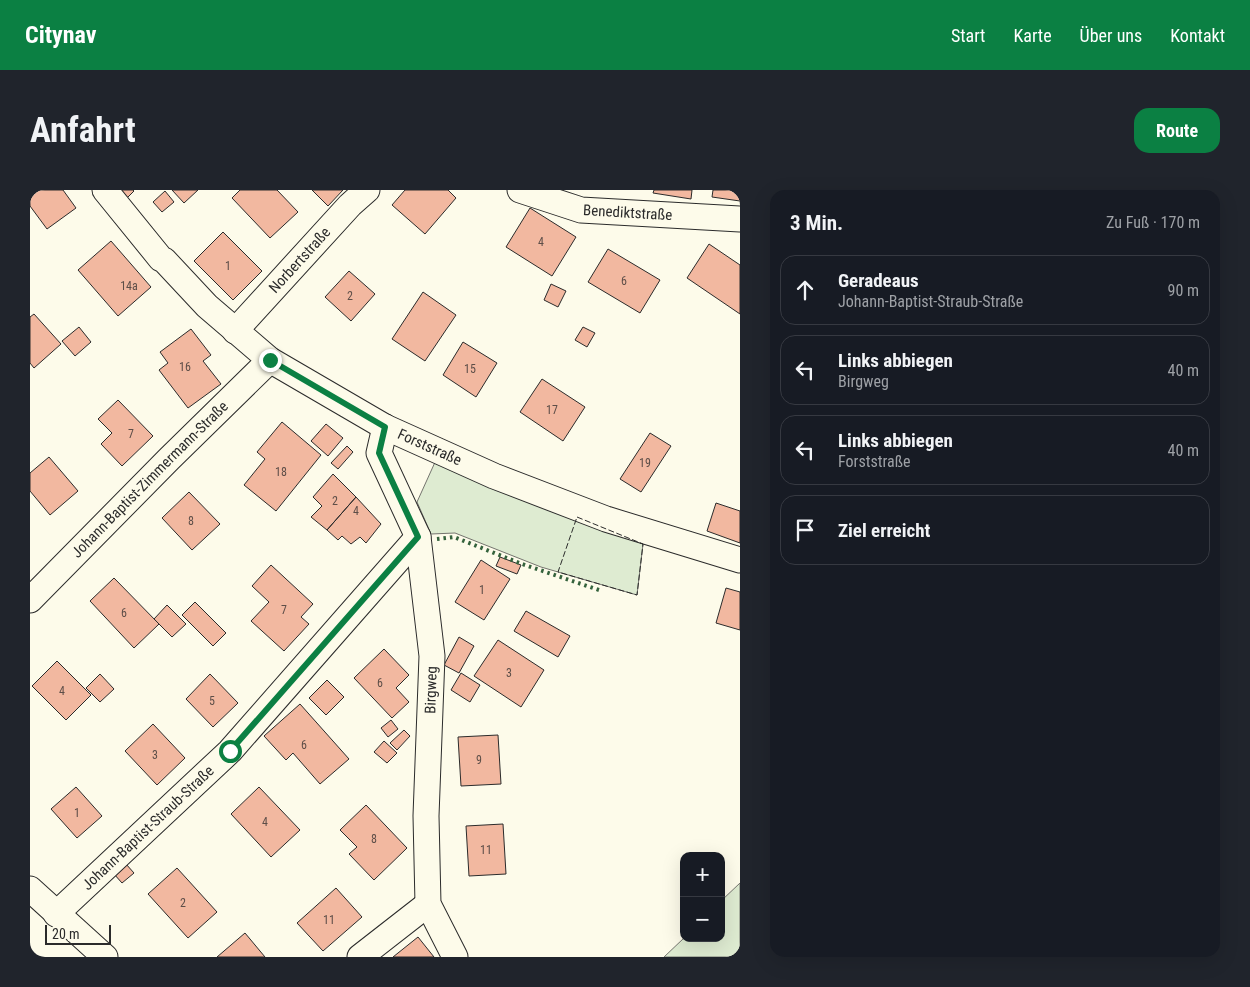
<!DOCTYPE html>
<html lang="de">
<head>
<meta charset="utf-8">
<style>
	:root { --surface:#171b24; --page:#20242c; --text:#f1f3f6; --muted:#9ea1a6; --line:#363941; --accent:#0b8043 }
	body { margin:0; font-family:"Roboto Condensed",sans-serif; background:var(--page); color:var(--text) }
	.controls { position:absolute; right:15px; bottom:15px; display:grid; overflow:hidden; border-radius:10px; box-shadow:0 5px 20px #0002 }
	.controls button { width:45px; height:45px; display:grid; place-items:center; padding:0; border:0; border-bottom:1px solid var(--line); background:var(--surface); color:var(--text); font:25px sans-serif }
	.scale { position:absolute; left:15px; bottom:12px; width:66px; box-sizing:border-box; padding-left:5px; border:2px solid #2b2b2b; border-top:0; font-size:14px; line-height:18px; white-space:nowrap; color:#2b2b2b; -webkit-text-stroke:4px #fdfbea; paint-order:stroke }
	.stop { position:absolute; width:15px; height:15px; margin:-11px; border:4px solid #0b8043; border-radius:50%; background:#fff }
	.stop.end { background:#0b8043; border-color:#fff; box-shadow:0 1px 5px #0008 }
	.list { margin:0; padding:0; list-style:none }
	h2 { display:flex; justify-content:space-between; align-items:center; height:65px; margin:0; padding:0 20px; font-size:21px }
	h2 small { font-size:16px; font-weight:400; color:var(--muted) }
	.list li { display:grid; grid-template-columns:32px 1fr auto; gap:15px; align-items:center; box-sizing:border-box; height:70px; margin:0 10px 10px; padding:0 10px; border:1px solid var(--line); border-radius:15px }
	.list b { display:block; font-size:19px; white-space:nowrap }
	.list p { margin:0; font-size:16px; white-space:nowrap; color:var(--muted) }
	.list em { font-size:16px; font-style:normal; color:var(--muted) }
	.icon { flex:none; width:28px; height:28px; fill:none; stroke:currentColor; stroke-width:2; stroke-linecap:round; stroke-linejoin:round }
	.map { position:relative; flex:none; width:710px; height:767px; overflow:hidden; border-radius:15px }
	header { display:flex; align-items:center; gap:30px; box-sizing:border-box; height:70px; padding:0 25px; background:var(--accent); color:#fff }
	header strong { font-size:24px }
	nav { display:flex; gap:28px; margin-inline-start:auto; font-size:18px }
	.intro { display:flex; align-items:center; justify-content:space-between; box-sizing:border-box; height:120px; padding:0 30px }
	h1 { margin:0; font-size:35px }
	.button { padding:12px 22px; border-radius:15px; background:var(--accent); color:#fff; font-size:18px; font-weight:700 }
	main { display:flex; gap:30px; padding:0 30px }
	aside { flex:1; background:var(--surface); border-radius:15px; box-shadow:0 5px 20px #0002 }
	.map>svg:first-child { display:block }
	.green { fill:#deebd1; stroke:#74746e }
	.building { fill:#f2b8a0; stroke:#2b2b2b }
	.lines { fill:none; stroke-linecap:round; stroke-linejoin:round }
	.minor-casing { stroke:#2b2b2b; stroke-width:27 }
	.minor { stroke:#fdfbea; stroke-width:25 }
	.hedge { stroke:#34623c; stroke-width:4; stroke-dasharray:2.5 4; stroke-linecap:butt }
	.fence { stroke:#2b2b2b; stroke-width:1; stroke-dasharray:6 2.5; stroke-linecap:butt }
	.route { stroke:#0b8043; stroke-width:6 }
	.labels { text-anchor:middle; stroke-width:4; stroke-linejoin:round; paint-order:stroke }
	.number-label { font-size:12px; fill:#5d4e48 }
	.street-label { font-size:15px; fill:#2b2b2b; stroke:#fdfbea }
</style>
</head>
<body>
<header>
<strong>Citynav</strong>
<nav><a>Start</a><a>Karte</a><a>Über uns</a><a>Kontakt</a></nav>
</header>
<div class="intro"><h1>Anfahrt</h1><a class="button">Route</a></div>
<main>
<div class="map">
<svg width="710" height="767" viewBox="0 0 710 767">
	<rect width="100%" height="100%" fill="#fdfbea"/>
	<path class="green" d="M406,270L613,354L607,405L511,377L425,343L401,344L387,312Z
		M710,693V767H634L654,748H691V711Z"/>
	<path class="building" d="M7,0H33L46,18L17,39L0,16V5Z
		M89,0H103L104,1L97,8Z
		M142,0H168L154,13Z
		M210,0H247L268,22L240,48L202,8Z
		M282,0H313L298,16Z
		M375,0H418L426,8L395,44L362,15Z
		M624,0H662L661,9L623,3Z
		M683,0H710V11L682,7Z
		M135,1L144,12L132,22L123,12Z
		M500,18L546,47L522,86L476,57Z
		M193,42L232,81L203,110L164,71Z
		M81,51L121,97L88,126L48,80Z
		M679,54L710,75V124L657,88Z
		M578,59L630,90L610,123L558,92Z
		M319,81L345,104L321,131L295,107Z
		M521,94L536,101L528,117L514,110Z
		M393,102L426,125L395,171L362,149Z
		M4,124L31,154L4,178L0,173V127Z
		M49,137L61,152L45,166L32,151Z
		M553,137L565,143L557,157L545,150Z
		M161,139L181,165L173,171L191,194L158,218L129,180L138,173L130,162Z
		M433,152L467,173L446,207L413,185Z
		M512,189L555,217L533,251L490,222Z
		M88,210L123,246L92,276L71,254L82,243L68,229Z
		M252,232L291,265L246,321L214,295L235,269L227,262Z
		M296,234L313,248L298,266L281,251Z
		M620,243L641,256L611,302L590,289Z
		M317,256L323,262L308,279L301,273Z
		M19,267L48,301L20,325L0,301V283Z
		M303,284L326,307L297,340L281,327L292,316L283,307Z
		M159,302L190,334L162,360L132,328Z
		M326,307L351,334L336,353L330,347L321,354L312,346L308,350L297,340Z
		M686,313L710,321V353L677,341Z
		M470,367L491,375L487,384L466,376Z
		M451,370L480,389L454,430L425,412Z
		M241,375L283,414L271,427L279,434L254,461L221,431L239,412L222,396Z
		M84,388L129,434L104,458L60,411Z
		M696,398L710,402V440L686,433Z
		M165,412L196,443L183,456L152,425Z
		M137,415L156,434L142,447L124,429Z
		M496,421L540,446L528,467L484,441Z
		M429,447L444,456L429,483L414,475Z
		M468,450L514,480L491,517L444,486Z
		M354,459L379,485L366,498L379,512L362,528L324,488Z
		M27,471L61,505L36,530L2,496Z
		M431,483L450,495L440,512L421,500Z
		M70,484L84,499L70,512L56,498Z
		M180,484L208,513L183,537L156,509Z
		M297,490L314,507L296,525L279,508Z
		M270,514L319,569L290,594L263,563L256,570L234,546Z
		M361,530L368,539L358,547L351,538Z
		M123,534L155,568L127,595L95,561Z
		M374,540L380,546L367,560L360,553Z
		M468,545L471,594L431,596L428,547Z
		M354,551L367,563L357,573L344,562Z
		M46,597L72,626L47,648L21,619Z
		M229,597L270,640L241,667L201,624Z
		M336,615L377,658L344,690L319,664L327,657L310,640Z
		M473,634L476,684L439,686L436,636Z
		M96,674L104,683L92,693L84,684Z
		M147,678L187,722L158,748L118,704Z
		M306,698L332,727L293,761L267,733Z
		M215,743L235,767H187Z
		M388,747L404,767H363Z"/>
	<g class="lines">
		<g class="minor-casing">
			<g id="minor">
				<path id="s1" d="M75,0L131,69L134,70L177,116L240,170L355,237L464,286L576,329L710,370"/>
				<path id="s2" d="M490,0L551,20L710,29"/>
				<path id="s3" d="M205,141L320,15L337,0"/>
				<path d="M355,237L349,263L388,347L402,466L396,626L398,714L425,767"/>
				<path id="s4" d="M0,410L139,269L240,170"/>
				<path d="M0,699L75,767"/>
				<path id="s5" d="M26,724L200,561L388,347"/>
				<path d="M330,767L398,714"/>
			</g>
		</g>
		<use href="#minor" class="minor"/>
		<path class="hedge" d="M407,349L424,347L492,374L569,400"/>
		<path class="fence" d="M547,327L613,354L607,405L528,382Z"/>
	</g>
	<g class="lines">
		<path class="route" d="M200,561L388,347L349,263L355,237L240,170"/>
	</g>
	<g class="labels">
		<g class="number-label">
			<text x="511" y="56">4</text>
			<text x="198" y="80">1</text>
			<text x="594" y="95">6</text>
			<text x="99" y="100">14a</text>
			<text x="320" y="110">2</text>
			<text x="155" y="181">16</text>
			<text x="440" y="183">15</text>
			<text x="522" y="224">17</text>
			<text x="101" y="248">7</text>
			<text x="615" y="277">19</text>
			<text x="251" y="286">18</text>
			<text x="305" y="315">2</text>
			<text x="326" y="325">4</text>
			<text x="161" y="335">8</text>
			<text x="452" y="404">1</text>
			<text x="254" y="424">7</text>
			<text x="94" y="427">6</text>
			<text x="479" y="487">3</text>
			<text x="350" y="497">6</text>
			<text x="32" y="505">4</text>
			<text x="182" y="515">5</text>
			<text x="274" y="559">6</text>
			<text x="125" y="569">3</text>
			<text x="449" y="574">9</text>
			<text x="47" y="627">1</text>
			<text x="235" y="636">4</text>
			<text x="344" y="653">8</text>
			<text x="456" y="664">11</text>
			<text x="153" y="717">2</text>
			<text x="299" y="734">11</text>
		</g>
		<g class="street-label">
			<text dy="5" stroke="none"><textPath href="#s2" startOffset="111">Benediktstraße</textPath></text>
			<text dy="5" stroke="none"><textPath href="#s3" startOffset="96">Norbertstraße</textPath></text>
			<text dy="5" stroke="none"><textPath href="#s1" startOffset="420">Forststraße</textPath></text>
			<text dy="5" stroke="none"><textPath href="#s4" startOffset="170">Johann-Baptist-Zimmermann-Straße</textPath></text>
			<text transform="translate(401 500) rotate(-88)" y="5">Birgweg</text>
			<text dy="5" stroke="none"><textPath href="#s5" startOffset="126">Johann-Baptist-Straub-Straße</textPath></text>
		</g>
	</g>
</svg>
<div class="controls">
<button>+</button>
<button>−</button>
</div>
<div class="scale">20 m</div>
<div class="stop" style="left:200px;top:561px"></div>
<div class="stop end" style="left:240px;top:170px"></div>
</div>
<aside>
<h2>3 Min.<small>Zu Fuß · 170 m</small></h2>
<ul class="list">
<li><svg class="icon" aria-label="ahead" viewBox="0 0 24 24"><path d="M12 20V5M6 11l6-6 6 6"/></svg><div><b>Geradeaus</b><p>Johann-Baptist-Straub-Straße</p></div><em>90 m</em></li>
<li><svg class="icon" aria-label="left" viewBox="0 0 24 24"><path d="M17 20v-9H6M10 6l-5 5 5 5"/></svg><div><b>Links abbiegen</b><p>Birgweg</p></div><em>40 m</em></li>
<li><svg class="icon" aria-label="left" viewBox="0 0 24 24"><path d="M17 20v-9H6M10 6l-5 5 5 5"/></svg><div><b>Links abbiegen</b><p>Forststraße</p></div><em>40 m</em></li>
<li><svg class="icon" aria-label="arrive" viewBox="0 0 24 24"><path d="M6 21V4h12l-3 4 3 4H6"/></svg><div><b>Ziel erreicht</b></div></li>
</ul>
</aside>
</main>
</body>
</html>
